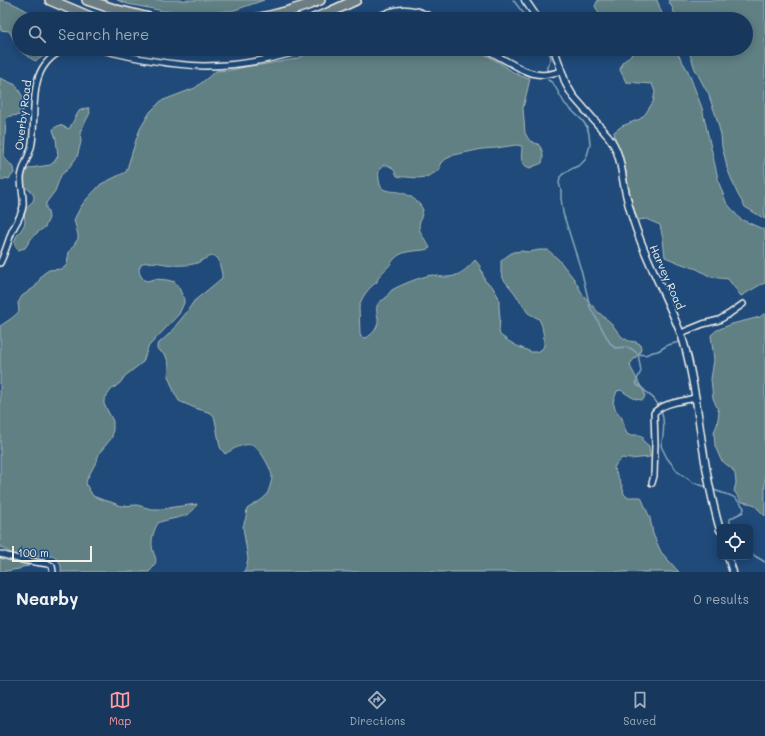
<!DOCTYPE html>
<html lang="en">
<head>
<meta charset="utf-8">
<style>
	:root { --surface:#17385c; --page:#203f62; --text:#f1f3f6; --muted:#9eacbb; --line:#365272; --accent:#ff9aa2 }
	body { margin:0; font-family:Mali,sans-serif; background:var(--page); color:var(--text) }
	.controls { position:absolute; right:12px; bottom:12px; display:grid; overflow:hidden; border-radius:6px; box-shadow:0 2px 10px #0003 }
	.controls button { width:36px; height:36px; display:grid; place-items:center; padding:0; border:0; border-bottom:1px solid var(--line); background:var(--surface); color:var(--text); font:20px sans-serif }
	.scale { position:absolute; left:12px; bottom:10px; width:80px; box-sizing:border-box; padding-left:4px; border:2px solid #f4f1e8; border-top:0; font-size:11px; line-height:14px; white-space:nowrap; color:#f4f1e8; -webkit-text-stroke:3px #1f4a7a; paint-order:stroke }
	.list { margin:0; padding:0; list-style:none }
	h2 { display:flex; justify-content:space-between; align-items:center; height:52px; margin:0; padding:0 16px; font-size:17px }
	h2 small { font-size:13px; font-weight:400; color:var(--muted) }
	.icon { flex:none; width:22px; height:22px; fill:none; stroke:currentColor; stroke-width:2; stroke-linecap:round; stroke-linejoin:round }
	.map { position:relative; flex:none; width:765px; height:572px; overflow:hidden }
	.search { position:absolute; background:var(--surface); box-shadow:0 2px 10px #0003; left:12px; right:12px; top:12px; height:44px; display:flex; align-items:center; gap:10px; box-sizing:border-box; padding:0 14px; border-radius:22px; color:var(--muted); font-size:15px }
	.sheet { height:108px; background:var(--surface) }
	nav { display:flex; justify-content:space-around; align-items:center; box-sizing:border-box; height:56px; border-top:1px solid var(--line); background:var(--surface); font-size:11px; color:var(--muted) }
	nav a { display:grid; justify-items:center; gap:2px }
	nav .on { color:var(--accent) }
	.map>svg:first-child { display:block }
	.green { fill:#608084; stroke:#aab8b6 }
	.lines { fill:none; stroke-linecap:round; stroke-linejoin:round }
	.stream { stroke:#8aa8bd; stroke-width:1.5 }
	.minor-casing { stroke:#f4f1e8; stroke-width:8 }
	.tertiary-casing { stroke:#f4f1e8; stroke-width:9 }
	.motorway-casing { stroke:#f4f1e8; stroke-width:12 }
	.minor { stroke:#1f4a7a; stroke-width:5 }
	.tertiary { stroke:#1f4a7a; stroke-width:6 }
	.motorway { stroke:#6c7e84; stroke-width:9 }
	.labels { text-anchor:middle; stroke-width:3.5; stroke-linejoin:round; paint-order:stroke }
	.street-label { font-size:11px; fill:#f4f1e8; stroke:#1f4a7a }
</style>
</head>
<body>
<div class="map">
<svg width="765" height="572" viewBox="0 0 765 572">
	<rect width="100%" height="100%" fill="#1f4a7a"/>
	<filter id="ink" filterUnits="userSpaceOnUse"><feTurbulence type="fractalNoise" baseFrequency=".025" numOctaves="2"/><feDisplacementMap in="SourceGraphic" scale="8" xChannelSelector="R" yChannelSelector="G"/><feConvolveMatrix kernelMatrix="1 2 1 2 8 2 1 2 1" color-interpolation-filters="sRGB"/></filter>
	<g filter="url(#ink)">
		<path class="green" d="M0,0C11,0 30,13 40,19H19V49H52L48,53L36,61C32,60 21,52 18,48C14,43 13,36 9,31L0,30Z
			M117,0H264L235,10L205,13L163,11L128,4Z
			M598,0H657L664,19H602L595,6Z
			M668,0H765V219L745,207L737,193L727,168L725,158L722,147L721,135L716,116L710,99L709,94L706,90L695,69L688,49H746V19H676L673,9Z
			M405,12L413,13L427,19H384L393,14Z
			M321,49H475L500,63L513,72L523,77L530,78L529,83L523,108L525,133L529,140C531,142 535,143 538,144C543,149 544,157 542,163L530,168C518,164 522,155 522,146L516,145L496,148L482,149L454,155L446,159L442,162L440,164V169C428,178 422,179 407,177C404,177 401,177 397,176C396,173 394,170 392,168C383,160 377,169 379,179C379,181 380,185 381,187C385,192 394,191 399,192C409,194 419,201 423,210C422,215 420,220 419,225C419,234 427,241 430,248C424,252 409,249 399,255C393,258 391,265 386,269C382,273 378,276 377,282C369,287 361,298 359,307L360,334L361,337L366,338C373,334 379,327 378,318C377,314 376,309 377,306C378,302 383,300 386,298C388,295 389,292 392,290C400,285 423,276 432,275C436,275 440,277 444,277C458,278 467,269 475,260L480,266L485,281L492,286L498,296L499,299V307L500,319L499,331L500,335L510,342L517,346L531,352H535L539,351L542,349L544,346V338L542,326L539,319L528,313L514,292L504,280L501,273V261L507,256L513,252L521,251L529,252L539,250H548L559,260L574,279L583,295L598,312L610,322L622,337L629,341L636,342L640,344L641,348L640,352L630,364L631,368L644,392L645,396L643,400C634,400 628,395 621,390L617,391L613,402L614,405L615,409L622,418L626,432L628,435H640L643,437V441L649,446L650,457L630,459L622,458L616,464L614,468C618,478 622,483 624,494L627,497H641L650,518L653,534L661,552L679,572H244L246,567L248,559L243,527L246,517L247,509C253,504 263,501 267,494C269,490 272,481 272,476C271,468 259,447 252,445C243,443 233,449 225,454L222,450L220,447L215,420L214,416L211,413L195,408L179,401L175,394L168,376L169,365L166,356L160,351L157,349V345L169,334L186,313L194,301L210,288L222,278V274L220,266L218,259L215,256C208,256 203,260 197,263C194,264 189,265 185,265C170,267 158,260 142,263C137,270 139,274 144,280L147,281L155,279L167,280L175,282L179,288L184,299V303L179,314L148,347L143,362L125,376L120,383L111,390L104,400V404L113,421V429L112,437L110,440L100,452L95,464L87,479L86,483L87,486L93,496L103,500L111,502L121,506L137,505L151,509H163L174,507L197,504C191,520 170,517 158,523C155,528 152,536 152,542C151,557 163,558 149,572H61C62,565 59,559 52,556L27,557L11,553L0,547V326C6,322 16,316 19,311L18,303L22,296L35,287L43,274L49,270L61,269L65,267L67,264L69,252L78,239V235L76,227L74,220L80,208L85,201L101,184L126,172L137,137L140,129L150,112L161,101L195,88L216,71L231,70L249,66L261,65L295,59Z
			M635,49H675L688,71L702,108L719,183L726,202L740,219L765,230V283L760,285L741,296L728,279L711,277L697,269L682,264L665,257L663,239L660,225L646,219L638,220L631,205L626,171L620,150L615,138L614,132L622,126L640,119L646,113L653,102L655,92L652,84L626,82L620,70L622,63L634,52Z
			M0,78L16,85L25,101L24,108L21,115L10,116L6,118L4,157C8,163 14,165 14,173L9,179L6,178L0,181Z
			M86,108H89L90,113L80,132L81,142L77,157L67,170L61,175L55,191L46,203V208L48,211L49,218L45,227L33,236L25,248L18,250C8,239 23,232 25,222C25,218 23,214 25,210C26,206 31,204 33,201C37,194 28,190 25,186C20,179 23,171 30,168L50,165L54,162L58,156L56,139L53,130L54,128L60,125L69,129L79,111Z
			M765,313V516L753,504L742,502L734,491L736,483L735,474L732,469L721,460L715,446L714,432L717,425L719,412L713,398L711,379L714,360L711,335L717,330L732,324L760,317Z
			M0,558L10,561L22,562L29,566L22,567L19,569L0,572Z"/>
		<g class="lines">
			<path class="stream" d="M513,0L528,19
				M547,71V67L551,58L548,49
				M548,80L553,83L565,104L582,120L587,127L589,134L590,145L586,159L580,165L571,169L563,174L560,177L559,183L561,190V198L563,213L582,273L590,307L610,343L615,348L626,347L632,349L638,354L641,371L636,382L637,385C642,387 643,389 647,393C649,395 652,396 654,399C666,412 665,430 661,446L667,458L678,472L694,483L707,487
				M638,354L645,355L653,352L658,351L668,345L679,342
				M712,489C718,492 723,493 729,495C736,497 740,502 744,508L743,512L733,517L730,519V527
				M750,553L765,562"/>
			<g class="minor-casing">
				<path id="minor" d="M374,19C397,6 412,6 435,19
					M98,49C133,58 168,65 204,66C238,66 274,59 306,49
					M485,49L523,70C537,76 546,76 561,71
					M0,263C5,253 8,242 12,231C16,223 22,215 23,206C24,197 21,188 21,178C22,166 30,156 32,143C37,109 25,65 66,49
					M681,333L703,324L719,320L729,314L743,304
					M652,483L654,476L655,444L654,413C662,403 683,401 695,398
					M0,554L22,560L48,564L52,566L53,572"/>
			</g>
			<g class="tertiary-casing">
				<path id="tertiary" d="M525,0L538,19
					M554,49L566,84L573,96L608,136C622,153 621,174 626,194C637,245 664,289 682,337C689,358 692,379 696,400C702,444 708,488 720,530
					M728,557L733,572"/>
			</g>
			<g class="motorway-casing">
				<path id="motorway" d="M50,0L95,19
					M87,0L117,10L154,19
					M255,19C277,15 299,9 320,0
					M313,19L328,13L356,0"/>
			</g>
			<use href="#minor" class="minor"/>
			<use href="#tertiary" class="tertiary"/>
			<use href="#motorway" class="motorway"/>
		</g>
	</g>
	<g class="labels">
		<g class="street-label">
			<text transform="translate(23 115) rotate(-83)" y="4">Overby Road</text>
			<text transform="translate(667 277) rotate(66)" y="4">Harvey Road</text>
		</g>
	</g>
</svg>
<div class="controls">
<button><svg class="icon" aria-label="locate" viewBox="0 0 24 24"><circle cx="12" cy="12" r="6"/><path d="M12 2v4M12 18v4M2 12h4M18 12h4"/></svg></button>
</div>
<div class="scale">100 m</div>
<div class="search"><svg class="icon" aria-label="search" viewBox="0 0 24 24"><circle cx="10" cy="10" r="6"/><path d="M15 15l6 6"/></svg>Search here</div>
</div>
<section class="sheet">
<h2>Nearby<small>0 results</small></h2>
<ul class="list">
</ul>
</section>
<nav>
<a class="on"><svg class="icon" aria-label="map" viewBox="0 0 24 24"><path d="M3 6l6-2 6 2 6-2v14l-6 2-6-2-6 2zM9 4v14M15 6v14"/></svg>Map</a>
<a><svg class="icon" aria-label="directions" viewBox="0 0 24 24"><path d="M12 3l9 9-9 9-9-9zM9 14v-3h6M13 9l2 2-2 2"/></svg>Directions</a>
<a><svg class="icon" aria-label="saved" viewBox="0 0 24 24"><path d="M7 4h10v16l-5-4-5 4z"/></svg>Saved</a>
</nav>
</body>
</html>
